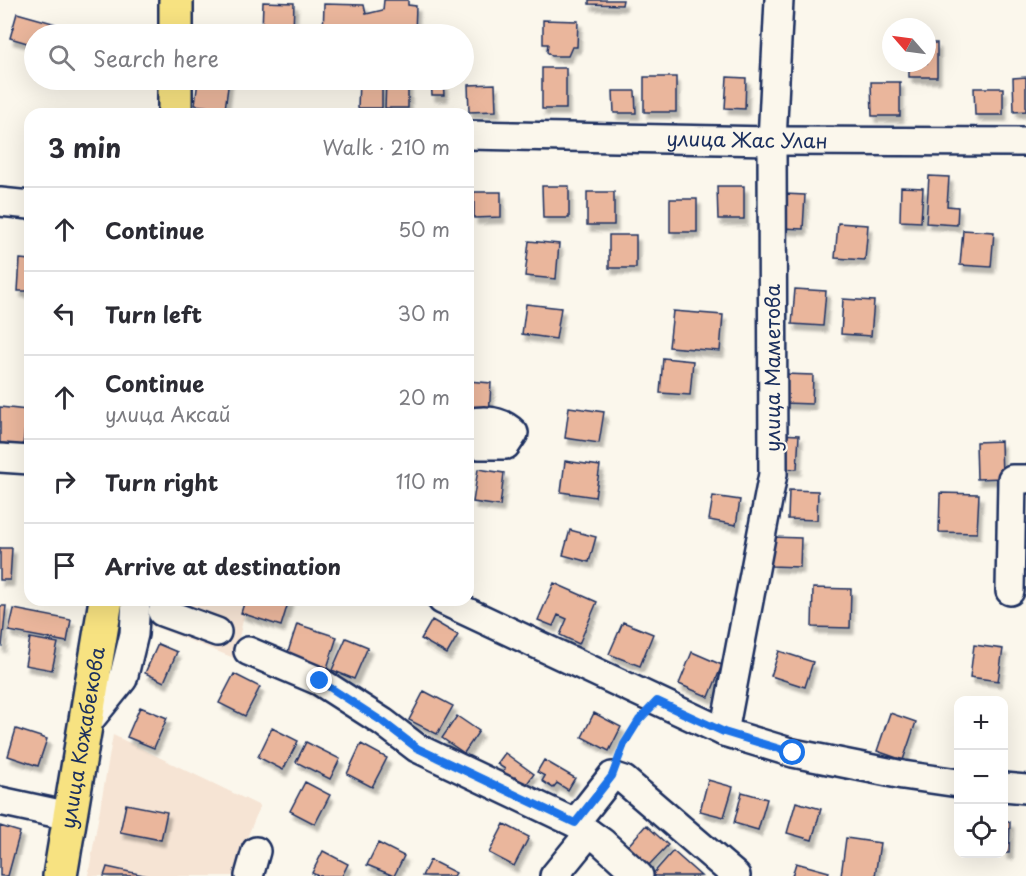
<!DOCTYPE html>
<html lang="en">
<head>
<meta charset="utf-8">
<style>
	:root { --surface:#fff; --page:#f7f7f7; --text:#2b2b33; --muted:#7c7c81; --line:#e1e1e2 }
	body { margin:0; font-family:"Playpen Sans",sans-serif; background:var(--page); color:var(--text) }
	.controls { position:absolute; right:18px; bottom:18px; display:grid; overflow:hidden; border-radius:12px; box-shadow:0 6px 24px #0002 }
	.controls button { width:54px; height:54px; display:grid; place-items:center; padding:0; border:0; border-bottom:2px solid var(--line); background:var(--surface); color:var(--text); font:30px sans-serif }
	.compass { position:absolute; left:882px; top:18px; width:54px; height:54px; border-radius:50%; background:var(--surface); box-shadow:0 6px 24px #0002; rotate:298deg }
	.stop { position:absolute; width:18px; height:18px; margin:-14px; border:4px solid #1a73e8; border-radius:50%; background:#fff }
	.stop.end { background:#1a73e8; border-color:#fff; box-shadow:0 2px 6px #0008 }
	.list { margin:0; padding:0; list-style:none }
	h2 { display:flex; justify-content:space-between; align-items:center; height:78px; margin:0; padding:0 24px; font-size:26px }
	h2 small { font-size:20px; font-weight:400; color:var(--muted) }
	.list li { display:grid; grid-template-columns:39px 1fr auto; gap:18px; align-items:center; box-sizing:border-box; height:84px; padding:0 24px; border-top:2px solid var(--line) }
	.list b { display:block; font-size:22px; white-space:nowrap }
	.list p { margin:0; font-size:20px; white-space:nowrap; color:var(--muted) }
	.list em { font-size:20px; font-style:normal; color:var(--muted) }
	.icon { flex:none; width:33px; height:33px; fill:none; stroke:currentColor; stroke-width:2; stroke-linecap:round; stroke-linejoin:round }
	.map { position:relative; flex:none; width:1026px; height:876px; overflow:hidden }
	.search { position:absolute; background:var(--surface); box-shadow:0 6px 24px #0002; left:24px; top:24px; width:450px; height:66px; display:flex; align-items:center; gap:15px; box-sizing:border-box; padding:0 21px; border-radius:33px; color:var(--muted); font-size:22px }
	.panel { position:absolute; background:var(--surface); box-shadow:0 6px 24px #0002; left:24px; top:108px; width:450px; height:498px; border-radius:18px }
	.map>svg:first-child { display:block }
	.built { fill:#f6e4d4 }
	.building { fill:#eab69c; stroke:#1b2f5e; stroke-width:1.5; filter:url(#shadow) }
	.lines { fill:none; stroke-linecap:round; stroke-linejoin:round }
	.minor-casing { stroke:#1b2f5e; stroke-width:32 }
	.major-casing { stroke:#1b2f5e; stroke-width:38 }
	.path { stroke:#1b2f5e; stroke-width:3; stroke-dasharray:4.5 4.5; stroke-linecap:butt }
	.minor { stroke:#fbf7ec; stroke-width:27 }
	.major { stroke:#f7e281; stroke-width:33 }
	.route { stroke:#1a73e8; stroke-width:8 }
	.labels { text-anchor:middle; stroke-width:4.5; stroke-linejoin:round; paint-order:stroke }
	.street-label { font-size:20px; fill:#1b2f5e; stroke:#fbf7ec }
</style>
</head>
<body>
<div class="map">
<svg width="1026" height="876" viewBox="0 0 1026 876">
	<defs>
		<filter id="shadow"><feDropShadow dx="3.5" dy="6" stdDeviation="1.5" flood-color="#0004"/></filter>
	</defs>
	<rect width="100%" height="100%" fill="#fbf7ec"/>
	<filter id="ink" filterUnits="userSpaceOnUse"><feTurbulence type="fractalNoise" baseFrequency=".0167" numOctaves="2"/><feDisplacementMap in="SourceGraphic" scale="12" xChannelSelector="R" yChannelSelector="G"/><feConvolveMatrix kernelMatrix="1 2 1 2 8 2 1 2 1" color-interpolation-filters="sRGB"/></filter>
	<g filter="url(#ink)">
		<path class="built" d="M139,600H248L234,658L135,619Z
			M113,735L260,806L241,853L235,876H88Z"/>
		<path class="building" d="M384,0H408V5L416,6L415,34H323L324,4L364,5L366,14L383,10Z
			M589,0H623L622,5L589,4Z
			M263,2L294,3L293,32L262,31Z
			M17,13L67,27L65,34H34V45L10,38Z
			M543,20L578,21L577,47H572L568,56H552L547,52L548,44H543Z
			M927,43H937V77H909V63H927Z
			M542,68H566V109H542Z
			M644,77H676V112H644Z
			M727,77L746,78L745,109L725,108Z
			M1026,77V111L1014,112L1013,78Z
			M198,80H229L225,109L195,105Z
			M359,80H382V108H358Z
			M386,80H408V108H385Z
			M420,80H443L444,95H432L431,81Z
			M871,82H900V116H872Z
			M495,84L496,111L469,112L468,85Z
			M974,88H1003V115H975Z
			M613,91H635L636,113H614Z
			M929,176L949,177L947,206L958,207L957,225L926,223Z
			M542,186H569V218H543Z
			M717,186H744V219H718Z
			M901,187L923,188L921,222L900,221Z
			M474,192H501V217L474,218Z
			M587,192H614V225H587Z
			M784,194L805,195L803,229L782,228Z
			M670,199H697V232H670Z
			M838,223L868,225L865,260L835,258Z
			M963,230L994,232L991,267L960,265Z
			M609,235H636V268H609Z
			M529,241L559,244L556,279L525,276Z
			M20,259L30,260V291H18Z
			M795,289L826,291L823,326L792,324Z
			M843,299L874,301L871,336L841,334Z
			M526,304L561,308L556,339L522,334Z
			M673,311L723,315L720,351L669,347Z
			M663,358L693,361L690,395L660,393Z
			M784,374L813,375L812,404L783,403Z
			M468,381L491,383L489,417L468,415Z
			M0,407L27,410L23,445L0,443Z
			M569,407L604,412L599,443L565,438Z
			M778,434L799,435L797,469L776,468Z
			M1001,441L1002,478L977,479L976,442Z
			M565,461L600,466L595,497L561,492Z
			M478,469L504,473L500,506L473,502Z
			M789,490L818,491L817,520L788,519Z
			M940,493L979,494L977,533L939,532Z
			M713,496L740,500L736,525L709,520Z
			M570,530L596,537L589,562L563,555Z
			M772,537L801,538L800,567L771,566Z
			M0,548H12L10,580H0Z
			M554,583L597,602L579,644L560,635L567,619L558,615L553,626L538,620Z
			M813,588L851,589L850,628L812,627Z
			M245,600H289L281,626L241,613Z
			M0,606H6L2,646H0Z
			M14,609L71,620L67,642L9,631Z
			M432,620L458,635L447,654L421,639Z
			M623,622L653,634L640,666L609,654Z
			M297,624L337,637L327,668L287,655Z
			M30,638L58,643L52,670L25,665Z
			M346,638L368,647L354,679L332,670Z
			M158,644L177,652L164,682L145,673Z
			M974,645L1003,649L998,681L970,677Z
			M779,651L813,662L805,687L771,676Z
			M692,652L722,665L709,697L679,684Z
			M234,674L260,687L245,716L219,703Z
			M424,691L453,706L437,734L409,720Z
			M140,707L167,718L154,748L127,737Z
			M594,713L621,727L609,751L582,737Z
			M890,713L916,722L903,760L877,751Z
			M457,716L479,731L464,753L442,738Z
			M272,728L298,741L283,770L258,757Z
			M16,729L47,739L38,766L8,756Z
			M306,742L340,759L330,779L296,762Z
			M361,744L387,758L372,787L347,774Z
			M505,753L534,774L526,785L515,777L512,782L501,774L505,769L497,764Z
			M544,760L575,778L568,790L557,783L553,788L542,781L545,776L537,772Z
			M708,780L733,787L724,817L700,811Z
			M305,782L330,795L315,824L290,811Z
			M742,792L767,799L758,830L734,823Z
			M796,802L821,809L812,840L787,833Z
			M126,804L167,812L161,840L120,832Z
			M1004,821L1010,822L1009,853H1004Z
			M504,824L529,837L514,866L489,853Z
			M646,825L668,845L648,866L627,847Z
			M0,826L20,832L8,876H0Z
			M846,838L880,843L875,876H841Z
			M378,843L404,856L394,876L367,865Z
			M323,851L348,864L342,876H318L312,873Z
			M673,851L701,876H651Z
			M430,860L456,873L454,876H422Z
			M796,863L829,872L827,876H792Z
			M107,867L148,876H104Z"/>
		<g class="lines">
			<g class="minor-casing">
				<g id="minor">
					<path id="s1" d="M468,135L772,141L1026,142"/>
					<path d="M0,202L30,205"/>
					<path d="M468,423C486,419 501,420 514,433L506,445H479L468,442"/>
					<path d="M0,458L30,460"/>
					<path d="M1010,591L1012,479H1026"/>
					<path d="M442,600L724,732L793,753L903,775L958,783"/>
					<path d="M162,612L217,632"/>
					<path d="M248,651L319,681L383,722L417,748L575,823L602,842L639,876"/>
					<path d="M85,726L123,679L134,634L136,600"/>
					<path d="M724,732L773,474L772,141L779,0"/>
					<path d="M1004,787L1026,789"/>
					<path d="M0,801L69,816"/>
					<path d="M575,823L612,776L624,780L736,876"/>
					<path d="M249,876L256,851"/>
					<path d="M554,876L589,833"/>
				</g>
			</g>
			<g class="major-casing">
				<g id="major">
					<path d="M176,34V0"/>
					<path d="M175,114V80"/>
					<path id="s2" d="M60,876L106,600"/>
				</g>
			</g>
			<path class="path" d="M619,757L640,718"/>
			<use href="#minor" class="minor"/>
			<use href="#major" class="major"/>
		</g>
	</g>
	<g class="lines" filter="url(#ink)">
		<path class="route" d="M320,681L383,722L417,748L575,823L612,776L624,744L639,720L657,701L724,732L793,753"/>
	</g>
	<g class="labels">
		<g class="street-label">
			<text dy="7" stroke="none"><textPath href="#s1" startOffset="279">улица Жас Улан</textPath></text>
			<text transform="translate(773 368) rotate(-90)" y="7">улица Маметова</text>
			<text dy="7" stroke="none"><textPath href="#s2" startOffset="140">улица Кожабекова</textPath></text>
		</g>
	</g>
</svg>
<div class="controls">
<button>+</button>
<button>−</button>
<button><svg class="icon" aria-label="locate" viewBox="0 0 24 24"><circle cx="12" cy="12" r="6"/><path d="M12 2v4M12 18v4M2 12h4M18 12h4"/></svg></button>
</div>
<svg class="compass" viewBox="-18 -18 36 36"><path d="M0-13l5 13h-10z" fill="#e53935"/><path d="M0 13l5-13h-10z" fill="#7c7c81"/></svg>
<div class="stop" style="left:793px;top:753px"></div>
<div class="stop end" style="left:320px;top:681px"></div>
<div class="search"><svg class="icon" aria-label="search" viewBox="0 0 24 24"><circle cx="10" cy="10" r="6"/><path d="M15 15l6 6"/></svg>Search here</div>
<section class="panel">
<h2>3 min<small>Walk · 210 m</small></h2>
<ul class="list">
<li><svg class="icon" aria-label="ahead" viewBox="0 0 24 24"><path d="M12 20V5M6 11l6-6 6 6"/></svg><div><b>Continue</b></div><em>50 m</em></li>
<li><svg class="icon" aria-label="left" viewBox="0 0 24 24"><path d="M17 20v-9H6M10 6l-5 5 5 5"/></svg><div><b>Turn left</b></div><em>30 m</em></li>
<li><svg class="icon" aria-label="ahead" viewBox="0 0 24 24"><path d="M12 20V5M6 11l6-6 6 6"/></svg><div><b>Continue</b><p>улица Аксай</p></div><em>20 m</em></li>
<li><svg class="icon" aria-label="right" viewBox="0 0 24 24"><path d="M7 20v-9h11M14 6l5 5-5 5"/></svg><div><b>Turn right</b></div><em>110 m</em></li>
<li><svg class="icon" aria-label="arrive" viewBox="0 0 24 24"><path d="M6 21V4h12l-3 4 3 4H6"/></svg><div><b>Arrive at destination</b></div></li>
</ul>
</section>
</div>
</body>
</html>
